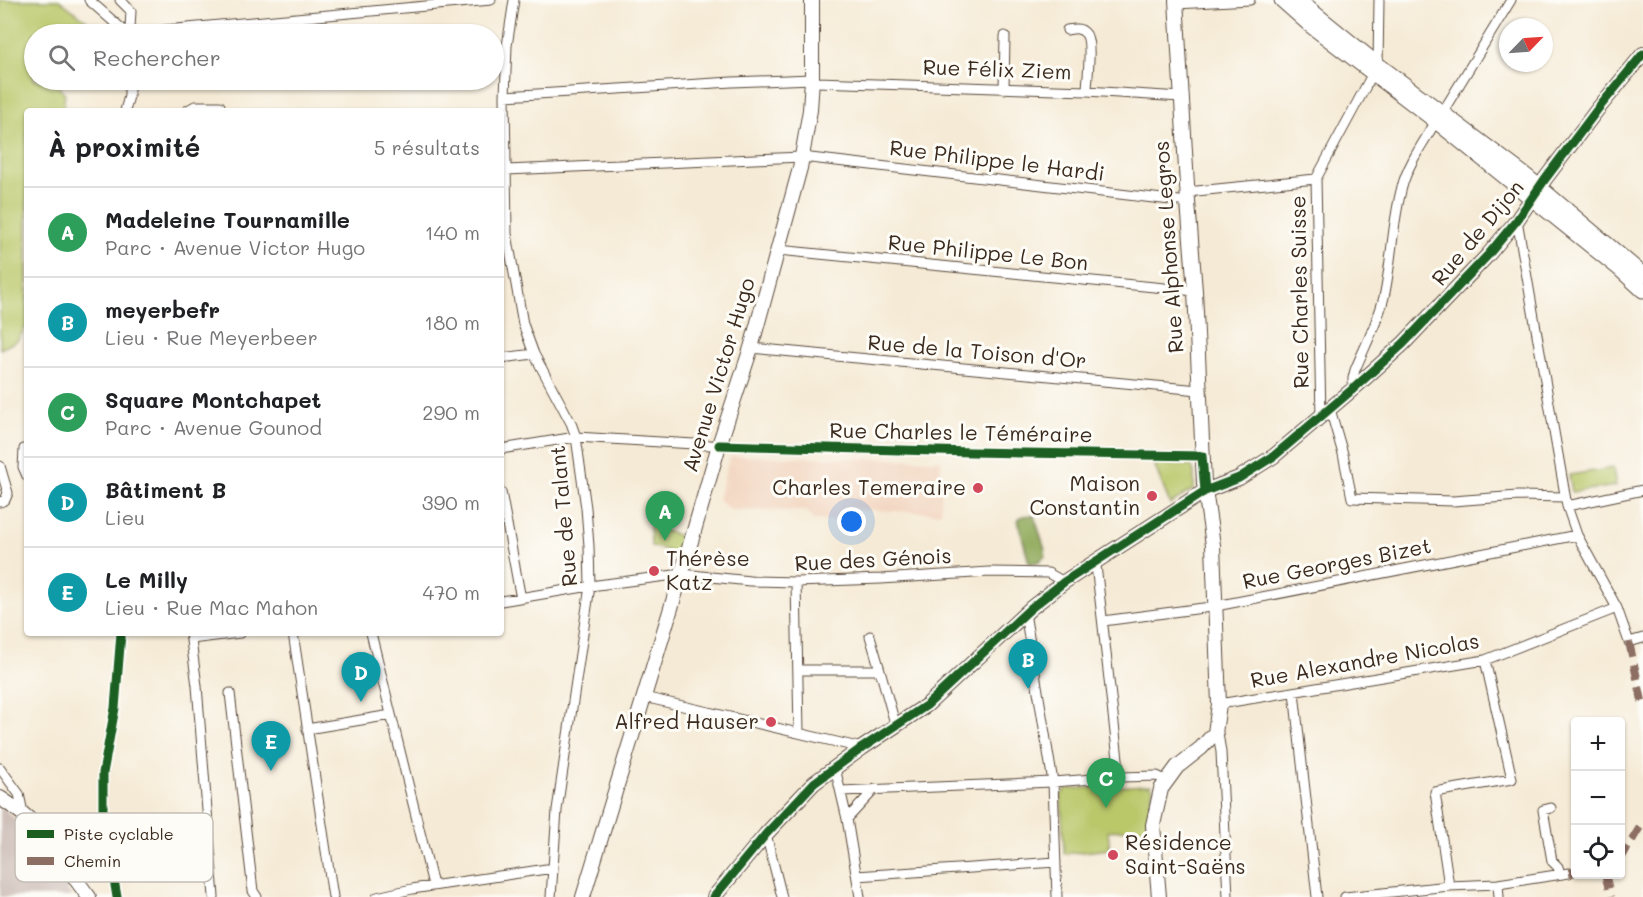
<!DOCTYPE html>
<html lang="fr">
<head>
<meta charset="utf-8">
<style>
	:root { --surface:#fff; --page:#f6f6f6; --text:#202124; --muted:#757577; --line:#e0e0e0; --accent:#d93025 }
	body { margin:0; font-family:Mali,sans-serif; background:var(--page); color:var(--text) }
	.controls { position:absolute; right:18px; bottom:18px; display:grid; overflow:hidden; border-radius:6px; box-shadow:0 2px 4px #0004 }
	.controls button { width:54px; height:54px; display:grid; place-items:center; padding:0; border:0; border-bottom:2px solid var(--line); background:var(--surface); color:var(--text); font:30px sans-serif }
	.compass { position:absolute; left:1499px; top:18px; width:54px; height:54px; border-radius:50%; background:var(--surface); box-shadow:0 2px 4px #0004; rotate:65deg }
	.you { position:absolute; left:852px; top:522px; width:21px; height:21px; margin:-15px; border:4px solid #fff; border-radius:50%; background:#1a73e8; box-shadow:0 0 0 9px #1a73e833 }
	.badge { display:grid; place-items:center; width:39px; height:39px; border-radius:50%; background:var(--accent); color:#fff; font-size:20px; font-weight:700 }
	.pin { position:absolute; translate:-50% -50px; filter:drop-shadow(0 2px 3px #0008) }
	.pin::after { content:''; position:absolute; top:32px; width:21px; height:18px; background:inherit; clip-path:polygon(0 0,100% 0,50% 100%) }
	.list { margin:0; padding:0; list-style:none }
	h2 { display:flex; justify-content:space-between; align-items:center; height:78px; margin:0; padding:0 24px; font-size:26px }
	h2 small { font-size:20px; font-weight:400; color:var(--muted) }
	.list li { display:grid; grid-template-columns:39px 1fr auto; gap:18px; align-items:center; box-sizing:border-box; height:90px; padding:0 24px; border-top:2px solid var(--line) }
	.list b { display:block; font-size:22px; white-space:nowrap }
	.list p { margin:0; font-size:20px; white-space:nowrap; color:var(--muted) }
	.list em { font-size:20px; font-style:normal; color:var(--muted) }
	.icon { flex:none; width:33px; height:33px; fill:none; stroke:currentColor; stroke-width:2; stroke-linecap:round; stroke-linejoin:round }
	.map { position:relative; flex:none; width:1643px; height:897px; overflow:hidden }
	.search { position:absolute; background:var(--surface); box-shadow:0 2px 4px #0004; left:24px; top:24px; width:480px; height:66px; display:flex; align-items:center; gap:15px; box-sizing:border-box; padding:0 21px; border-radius:33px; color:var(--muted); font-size:22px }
	.panel { position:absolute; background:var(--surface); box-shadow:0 2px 4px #0004; left:24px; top:108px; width:480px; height:528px; border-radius:6px }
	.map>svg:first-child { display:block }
	.built { fill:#f2d4be }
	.industrial { fill:#cfc0ba }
	.green { fill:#bac86a; stroke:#7a7944; stroke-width:1.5 }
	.forest { fill:#93ac5e; stroke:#676b3e; stroke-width:1.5 }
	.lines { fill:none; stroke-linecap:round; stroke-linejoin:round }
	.street-casing { stroke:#574739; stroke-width:11 }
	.secondary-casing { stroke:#574739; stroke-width:16 }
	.primary-casing { stroke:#574739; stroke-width:17 }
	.street { stroke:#fff; stroke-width:9 }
	.secondary { stroke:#fff; stroke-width:14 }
	.primary { stroke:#fff; stroke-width:15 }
	.quiet { stroke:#8d6e63; stroke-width:8; stroke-dasharray:15 8; stroke-linecap:butt }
	.cycleway-casing { stroke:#fdfcf7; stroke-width:13 }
	.cycleway { stroke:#1b5e20; stroke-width:9 }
	.poi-dot { fill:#d1495b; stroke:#fdfcf7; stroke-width:2 }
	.labels { text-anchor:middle; stroke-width:6; stroke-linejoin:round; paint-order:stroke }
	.street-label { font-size:21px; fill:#3b2a1e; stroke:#fdfcf7 }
	.poi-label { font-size:21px; fill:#3b2a1e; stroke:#fdfcf7; text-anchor:end }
	.key { fill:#fdfcf7; stroke:#c3bdb6; stroke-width:1.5 }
	.key-label { font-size:16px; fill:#3b2a1e }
</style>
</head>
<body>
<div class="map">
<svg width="1643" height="897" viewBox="0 0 1643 897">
	<rect width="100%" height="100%" fill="#fdfcf7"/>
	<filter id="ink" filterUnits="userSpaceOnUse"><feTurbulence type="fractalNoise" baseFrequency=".0167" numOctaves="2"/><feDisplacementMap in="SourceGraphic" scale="12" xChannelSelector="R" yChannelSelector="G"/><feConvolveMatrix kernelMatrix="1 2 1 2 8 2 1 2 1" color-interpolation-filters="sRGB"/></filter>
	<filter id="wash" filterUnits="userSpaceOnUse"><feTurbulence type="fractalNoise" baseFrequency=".008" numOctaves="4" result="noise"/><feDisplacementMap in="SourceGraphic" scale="24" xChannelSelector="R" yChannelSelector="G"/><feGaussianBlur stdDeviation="1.35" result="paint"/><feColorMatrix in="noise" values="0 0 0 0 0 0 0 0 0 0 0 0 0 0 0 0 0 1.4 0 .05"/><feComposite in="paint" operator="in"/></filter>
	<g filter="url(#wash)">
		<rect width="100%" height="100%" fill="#f5ead5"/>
		<path class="built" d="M733,456L941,460V513L845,509L844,521L813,520L807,511L730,510L718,499L729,459Z"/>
		<path class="industrial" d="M0,805L33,836L57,871L72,897H0Z"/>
		<path class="green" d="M0,0H59L105,34H34V80H56V83L65,94L63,111H27V325L17,341L0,349Z
			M1154,464L1191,465L1194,472V489L1170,504Z
			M1613,468L1616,486L1572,492L1569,475Z
			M650,526L681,536L676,553L651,546Z
			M1151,785L1153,789L1146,828L1108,831L1110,849L1064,854L1061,795L1066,789Z"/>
		<path class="forest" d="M1034,515L1045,550V556C1040,562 1036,563 1029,563L1018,520L1022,516Z"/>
	</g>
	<g filter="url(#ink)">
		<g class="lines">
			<g class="street-casing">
				<path id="street" d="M89,0L122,29
					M120,0L131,11L130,28
					M514,0L507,46L505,96L507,234L523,324L534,354L571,423L576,437L586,508L589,546L590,586L557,810L551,897
					M1176,4L1250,0
					M1067,30C1073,29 1080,27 1085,33C1093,40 1087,80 1087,91
					M133,33L491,0
					M1378,65L1379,0
					M129,82L172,80
					M1004,89L1005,36
					M505,96L732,82L812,79L817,82L1087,91L1181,97
					M125,111L129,96V80
					M186,111L195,106H220
					M1442,113L1511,0
					M507,170L802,157L1188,202
					M1187,192L1316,179
					M1517,220L1567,506L1577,535L1617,608L1629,642L1643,638
					M778,250L1195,291
					M751,348L1199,390
					M501,358L534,354
					M1353,389V378L1355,370C1365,346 1378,322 1384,297C1392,261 1392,223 1402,187C1408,164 1424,142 1436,121
					M1330,409L1343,454L1352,498L1453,501L1518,496L1565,497
					M1321,417L1316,179L1373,73
					M27,448L24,449L23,467L27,476
					M501,449L576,437L711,445L972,452L1202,456
					M0,466L8,493L5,500L0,502
					M501,492L521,599
					M1567,506L1643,490
					M1094,562L1096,566L1098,582L1120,777
					M796,582L799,732
					M501,601L590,586L682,574L750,581L796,582L881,579L989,572L1048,573L1064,582
					M1025,613L1053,782L1057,897
					M1103,621L1211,607L1577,535
					M190,633L197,686L214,897
					M293,633L333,897
					M371,633L433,885
					M870,636L880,670
					M191,639L240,633
					M798,670H880L896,727
					M1294,692L1317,897
					M230,693L253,891L257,897
					M644,697L862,748
					M1219,704L1485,660L1617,608
					M1217,727L1221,752L1228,897
					M307,729L391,715
					M0,768L19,794L23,813
					M835,768L847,819L860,897
					M841,791L1053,782L1120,777L1157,776L1167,781
					M1551,808L1543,810L1552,861L1558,867L1560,874
					M847,819L875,789
					M766,834L782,897
					M857,876L1056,862
					M1498,884L1499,897
					M1449,886L1435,792L1512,779L1485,660
					M117,897L103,816V773L115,708L121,633
					M377,897L412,889L553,868
					M1345,897L1449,886L1498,884L1569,873"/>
			</g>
			<g class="secondary-casing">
				<path id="secondary" d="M0,798C12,806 24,813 34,824C55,846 70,873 89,897
					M583,897L685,562L719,445L751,348L800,168L810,110L812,79V0
					M714,897L766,834L814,783L862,748L927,705L1031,608L1064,582L1205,491L1239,478L1274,456L1353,389L1403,344L1488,255L1517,220L1545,179L1597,110L1643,54
					M1159,897L1153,825L1161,789L1177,767L1201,748L1215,733L1219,704L1213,545L1204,483L1195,291L1188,202L1176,0"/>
			</g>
			<g class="primary-casing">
				<path id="primary" d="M1282,0L1309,24L1436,121L1620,269L1643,290
					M1298,0L1378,65L1527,177L1643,275"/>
			</g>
			<use href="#street" class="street"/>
			<use href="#secondary" class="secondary"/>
			<use href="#primary" class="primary"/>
			<path class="quiet" d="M1629,642L1643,705
				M1620,860L1643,822
				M1569,873L1576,872
				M1605,874L1611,897"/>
			<g class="cycleway-casing">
				<path id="cycleway" d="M719,445L972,452L1202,456L1205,491
					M117,897L103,816V773L115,708L121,633
					M714,897L766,834L814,783L862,748L927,705L1031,608L1064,582L1205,491L1239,478L1274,456L1353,389L1403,344L1488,255L1517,220L1545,179L1597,110L1643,54"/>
			</g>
			<use href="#cycleway" class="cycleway"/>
		</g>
	</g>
	<g class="poi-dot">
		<circle cx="978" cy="488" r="6"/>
		<circle cx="1152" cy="496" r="6"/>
		<circle cx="654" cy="571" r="6"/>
		<circle cx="771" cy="722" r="6"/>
		<circle cx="1113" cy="855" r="6"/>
	</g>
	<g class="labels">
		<g class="street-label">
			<text transform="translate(997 70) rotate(2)" y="7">Rue Félix Ziem</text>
			<text transform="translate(997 161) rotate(7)" y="7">Rue Philippe le Hardi</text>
			<text transform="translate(1478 233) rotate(-50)" y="7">Rue de Dijon</text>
			<text transform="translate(1169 247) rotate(-94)" y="7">Rue Alphonse Legros</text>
			<text transform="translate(988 253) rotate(6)" y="7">Rue Philippe Le Bon</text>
			<text transform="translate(1300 292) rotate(-91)" y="7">Rue Charles Suisse</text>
			<text transform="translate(977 352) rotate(5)" y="7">Rue de la Toison d'Or</text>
			<text transform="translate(719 375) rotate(-73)" y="7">Avenue Victor Hugo</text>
			<text transform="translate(961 433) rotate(1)" y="7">Rue Charles le Téméraire</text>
			<text transform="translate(564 516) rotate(-95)" y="7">Rue de Talant</text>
			<text transform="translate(873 560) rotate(-3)" y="7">Rue des Génois</text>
			<text transform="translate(1337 564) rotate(-11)" y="7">Rue Georges Bizet</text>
			<text transform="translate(1365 661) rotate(-10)" y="7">Rue Alexandre Nicolas</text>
		</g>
		<g class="poi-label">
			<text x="1140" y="491">Maison<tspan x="1140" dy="24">Constantin</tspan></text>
			<text x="966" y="495">Charles Temeraire</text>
			<text x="666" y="566" text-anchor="start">Thérèse<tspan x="666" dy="24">Katz</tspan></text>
			<text x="759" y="729">Alfred Hauser</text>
			<text x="1125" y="850" text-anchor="start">Résidence<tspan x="1125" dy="24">Saint-Saëns</tspan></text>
		</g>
	</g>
	<rect x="15" y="813" width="198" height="69" rx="9" class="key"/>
	<rect x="27" y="830" width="27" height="8" fill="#1b5e20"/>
	<rect x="27" y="857" width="27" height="8" fill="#8d6e63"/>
	<g class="key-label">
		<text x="64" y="840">Piste cyclable</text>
		<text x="64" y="867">Chemin</text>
	</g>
</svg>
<div class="controls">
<button>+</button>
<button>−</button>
<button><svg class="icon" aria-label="locate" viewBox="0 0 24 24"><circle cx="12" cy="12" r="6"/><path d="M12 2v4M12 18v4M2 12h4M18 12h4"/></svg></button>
</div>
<svg class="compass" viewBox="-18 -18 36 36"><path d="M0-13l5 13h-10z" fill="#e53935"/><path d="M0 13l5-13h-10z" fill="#757577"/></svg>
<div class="you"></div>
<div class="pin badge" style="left:665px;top:541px;background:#2e9e5b">A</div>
<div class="pin badge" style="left:1028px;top:689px;background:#0f9aa8">B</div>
<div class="pin badge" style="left:1106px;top:808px;background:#2e9e5b">C</div>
<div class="pin badge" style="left:361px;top:702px;background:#0f9aa8">D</div>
<div class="pin badge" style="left:271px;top:771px;background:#0f9aa8">E</div>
<div class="search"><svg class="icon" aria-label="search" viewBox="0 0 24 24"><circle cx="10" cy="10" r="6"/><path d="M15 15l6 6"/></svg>Rechercher</div>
<section class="panel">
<h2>À proximité<small>5 résultats</small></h2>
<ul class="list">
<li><span class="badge" style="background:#2e9e5b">A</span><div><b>Madeleine Tournamille</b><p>Parc · Avenue Victor Hugo</p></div><em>140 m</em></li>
<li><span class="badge" style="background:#0f9aa8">B</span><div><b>meyerbefr</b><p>Lieu · Rue Meyerbeer</p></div><em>180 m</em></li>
<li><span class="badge" style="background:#2e9e5b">C</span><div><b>Square Montchapet</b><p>Parc · Avenue Gounod</p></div><em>290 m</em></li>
<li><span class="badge" style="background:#0f9aa8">D</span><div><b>Bâtiment B</b><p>Lieu</p></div><em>390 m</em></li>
<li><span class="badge" style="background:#0f9aa8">E</span><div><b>Le Milly</b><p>Lieu · Rue Mac Mahon</p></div><em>470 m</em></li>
</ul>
</section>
</div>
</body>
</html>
